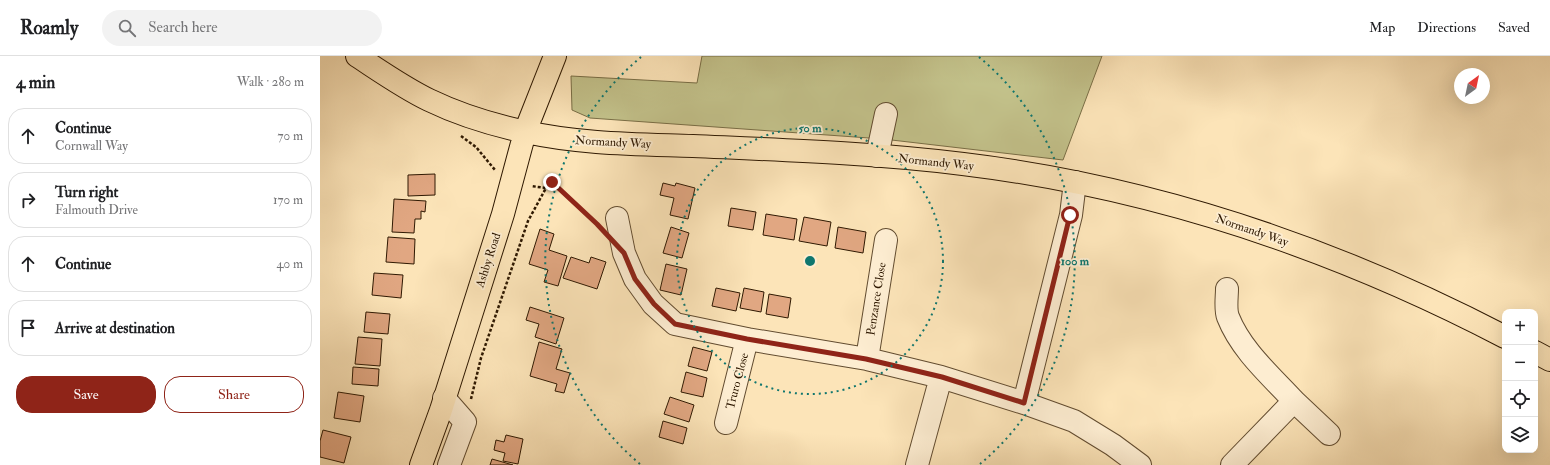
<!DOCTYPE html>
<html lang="en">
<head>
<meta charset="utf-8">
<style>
	:root { --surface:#fff; --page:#f2f2f2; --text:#202124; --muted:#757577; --line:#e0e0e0; --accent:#8f2418 }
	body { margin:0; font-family:"IM FELL Double Pica",serif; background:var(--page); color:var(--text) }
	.controls { position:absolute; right:12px; bottom:12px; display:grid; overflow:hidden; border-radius:8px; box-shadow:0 4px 16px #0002 }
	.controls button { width:36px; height:36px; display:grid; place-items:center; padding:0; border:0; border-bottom:1px solid var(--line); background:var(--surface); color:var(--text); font:20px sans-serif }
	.compass { position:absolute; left:1134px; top:12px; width:36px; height:36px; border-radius:50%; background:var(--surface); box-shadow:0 4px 16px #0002; rotate:33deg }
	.stop { position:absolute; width:12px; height:12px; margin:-9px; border:3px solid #8f2418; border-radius:50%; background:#fff }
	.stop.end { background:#8f2418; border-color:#fff; box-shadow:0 1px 4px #0008 }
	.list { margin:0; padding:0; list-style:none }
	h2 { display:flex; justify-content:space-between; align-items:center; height:52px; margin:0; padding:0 16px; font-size:17px }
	h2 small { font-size:13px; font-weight:400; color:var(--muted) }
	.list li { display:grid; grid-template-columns:26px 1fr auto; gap:12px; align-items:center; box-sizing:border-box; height:56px; margin:0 8px 8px; padding:0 8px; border:1px solid var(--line); border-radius:16px }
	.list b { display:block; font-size:15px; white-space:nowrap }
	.list p { margin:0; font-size:13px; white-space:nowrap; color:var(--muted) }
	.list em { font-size:13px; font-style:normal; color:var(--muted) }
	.actions { display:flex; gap:8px; padding:12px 16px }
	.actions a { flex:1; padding:9px 0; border:1px solid var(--accent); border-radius:16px; text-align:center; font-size:14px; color:var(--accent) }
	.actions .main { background:var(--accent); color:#fff }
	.icon { flex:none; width:22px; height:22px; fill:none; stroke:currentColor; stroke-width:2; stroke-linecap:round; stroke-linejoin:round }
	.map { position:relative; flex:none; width:1230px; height:409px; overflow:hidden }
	header { display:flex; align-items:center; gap:24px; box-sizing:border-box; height:56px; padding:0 20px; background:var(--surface); border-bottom:1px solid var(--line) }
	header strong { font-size:19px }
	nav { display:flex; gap:22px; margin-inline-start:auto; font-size:14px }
	.search { width:280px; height:36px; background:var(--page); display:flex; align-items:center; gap:10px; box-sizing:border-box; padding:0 14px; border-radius:22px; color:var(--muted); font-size:15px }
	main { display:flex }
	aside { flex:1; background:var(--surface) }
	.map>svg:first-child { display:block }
	.green { fill:#c3c28b; stroke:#796e46 }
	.building { fill:#e1a782; stroke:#2f1902 }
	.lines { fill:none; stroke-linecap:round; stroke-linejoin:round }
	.minor-casing { stroke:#624c30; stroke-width:24 }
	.major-casing { stroke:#2f1902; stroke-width:24 }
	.path { stroke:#2f1902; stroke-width:2.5; stroke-dasharray:3 2; stroke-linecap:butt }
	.minor { stroke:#fdedd1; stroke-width:22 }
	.major { stroke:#fce4b8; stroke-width:22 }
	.route { stroke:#8f2418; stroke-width:5 }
	.ring { fill:none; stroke:#0f766e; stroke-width:2; stroke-dasharray:2 4 }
	.labels { text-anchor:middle; stroke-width:3.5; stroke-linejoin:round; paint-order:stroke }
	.street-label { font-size:12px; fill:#2f1902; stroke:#fdedd1 }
	.centre { fill:#0f766e; stroke:#fdedd1; stroke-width:2 }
	.ring-label { font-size:12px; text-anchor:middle; font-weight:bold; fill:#0f766e; stroke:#fdedd1; stroke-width:3.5; stroke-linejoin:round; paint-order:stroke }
</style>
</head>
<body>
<header>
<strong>Roamly</strong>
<div class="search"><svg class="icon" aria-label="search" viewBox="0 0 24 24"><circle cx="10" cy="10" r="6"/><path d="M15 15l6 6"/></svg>Search here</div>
<nav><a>Map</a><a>Directions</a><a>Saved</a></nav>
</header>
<main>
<aside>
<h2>4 min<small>Walk · 280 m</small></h2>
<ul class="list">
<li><svg class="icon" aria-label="ahead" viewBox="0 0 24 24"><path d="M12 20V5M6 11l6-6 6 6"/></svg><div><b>Continue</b><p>Cornwall Way</p></div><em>70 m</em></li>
<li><svg class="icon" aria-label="right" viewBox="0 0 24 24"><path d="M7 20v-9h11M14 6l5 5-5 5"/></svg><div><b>Turn right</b><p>Falmouth Drive</p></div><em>170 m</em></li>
<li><svg class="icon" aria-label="ahead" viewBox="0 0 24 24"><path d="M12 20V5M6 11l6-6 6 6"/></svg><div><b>Continue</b></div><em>40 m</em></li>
<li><svg class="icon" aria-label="arrive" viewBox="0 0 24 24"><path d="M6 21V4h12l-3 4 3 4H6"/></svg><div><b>Arrive at destination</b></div></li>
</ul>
<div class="actions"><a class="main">Save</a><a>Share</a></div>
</aside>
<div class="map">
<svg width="1230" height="409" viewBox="0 0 1230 409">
	<rect width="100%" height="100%" fill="#fce4b8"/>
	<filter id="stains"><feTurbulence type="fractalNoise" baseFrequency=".005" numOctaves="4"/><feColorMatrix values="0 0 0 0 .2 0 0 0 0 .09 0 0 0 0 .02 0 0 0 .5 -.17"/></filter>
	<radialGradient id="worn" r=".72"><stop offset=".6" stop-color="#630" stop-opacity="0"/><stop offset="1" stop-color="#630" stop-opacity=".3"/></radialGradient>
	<path class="green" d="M382,0H782L743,104L563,83L270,62L252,54L251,20L377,27Z"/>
	<path class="building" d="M115,118V139L88,140V119Z
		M343,127L355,130L356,127L375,132L368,163L350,159L354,142L340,139Z
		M74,143L106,145L105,156L101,155V163H95L94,177L72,176Z
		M411,152L436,156L433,174L408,170Z
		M446,158L477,163L474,184L443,179Z
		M484,161L511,166L507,190L479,185Z
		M351,171L369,177L362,202L343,197Z
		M518,171L546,176L543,197L515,192Z
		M220,173L234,178L229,194L247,200L238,230L224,226L228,214L209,208Z
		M68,181L95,183L94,208L66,206Z
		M251,201L269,207L271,201L286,206L277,233L243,222Z
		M346,208L367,213L361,239L340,234Z
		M54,217L83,219L81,242L52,239Z
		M396,232L420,237L416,255L392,250Z
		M424,232L444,236L441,256L420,252Z
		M449,238L471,242L468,262L446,258Z
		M210,251L244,262L236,288L215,281L219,268L206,264Z
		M46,256L70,258L68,278L44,276Z
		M38,281L62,283L60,310L35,308Z
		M219,286L242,293L236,313L250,317L244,337L235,335L237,328L210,320Z
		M373,291L392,296L387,315L368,310Z
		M33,311L59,313L58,330L32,328Z
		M366,316L387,322L383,341L361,336Z
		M18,336L44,340L40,366L14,362Z
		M350,341L374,349L369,366L344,358Z
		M343,365L367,372L363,388L339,381Z
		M3,374L31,381L24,407L0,401V385Z
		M186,379L203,383L198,408L183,405L185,397L174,394L176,384L184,386Z
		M172,403L193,409H170Z"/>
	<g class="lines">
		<g class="minor-casing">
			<path id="minor" d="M557,100L566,58
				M297,162L304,197L315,223L333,248L355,268L427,283L547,303L621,321L704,347L754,365L793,389L820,409
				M907,233C907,241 905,253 908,261C921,294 950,319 974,345
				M547,303L566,184
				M124,342L145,366L129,409
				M704,347L751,159L755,126
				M406,367L427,283
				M597,409L621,321
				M912,409L974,345L1009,378"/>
		</g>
		<g class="major-casing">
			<path id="major" d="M37,0C60,15 84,32 109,44C138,58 173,69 206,76C260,88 317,88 373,90C463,94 554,97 643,108C833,131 1016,193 1185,281
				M1215,296L1230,304
				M101,409L121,354L183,158L205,76L235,0"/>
		</g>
		<path class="path" d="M141,80L156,91L175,114
			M232,126L278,169
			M151,343L161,302L208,165L226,132L211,130"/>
		<use href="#minor" class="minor"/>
		<use href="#major" class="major"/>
	</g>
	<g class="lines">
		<path class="route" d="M232,126L277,168L304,197L315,223L334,248L355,268L427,283L546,303L622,321L704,347L750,159"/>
	</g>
	<g class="ring">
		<circle cx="490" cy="205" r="133"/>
		<path d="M320 408A265 265 0 0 1 321 1M659 1A265 265 0 0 1 660 408"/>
	</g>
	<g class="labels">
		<g class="street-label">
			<text transform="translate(293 86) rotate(3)" y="4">Normandy Way</text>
			<text transform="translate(616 106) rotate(6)" y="4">Normandy Way</text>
			<text transform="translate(932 174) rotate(19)" y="4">Normandy Way</text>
			<text transform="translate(168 204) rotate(-72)" y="4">Ashby Road</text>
			<text transform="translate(556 243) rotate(-81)" y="4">Penzance Close</text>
			<text transform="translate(417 325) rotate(-75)" y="4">Truro Close</text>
		</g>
	</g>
	<circle cx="490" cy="205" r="6" class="centre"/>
	<g class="ring-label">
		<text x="490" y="76">50 m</text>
		<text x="755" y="209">100 m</text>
	</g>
	<rect width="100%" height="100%" filter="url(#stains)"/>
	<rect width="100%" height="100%" fill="url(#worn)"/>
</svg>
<div class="controls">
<button>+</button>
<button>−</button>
<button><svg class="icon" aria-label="locate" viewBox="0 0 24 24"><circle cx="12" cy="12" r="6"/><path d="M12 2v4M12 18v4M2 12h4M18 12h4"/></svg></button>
<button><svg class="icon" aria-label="layers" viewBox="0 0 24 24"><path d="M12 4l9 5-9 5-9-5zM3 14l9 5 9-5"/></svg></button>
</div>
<svg class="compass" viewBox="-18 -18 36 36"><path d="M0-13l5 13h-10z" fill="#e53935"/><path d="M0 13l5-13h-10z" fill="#757577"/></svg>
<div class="stop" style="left:750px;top:159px"></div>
<div class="stop end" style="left:232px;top:126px"></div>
</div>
</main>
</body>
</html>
